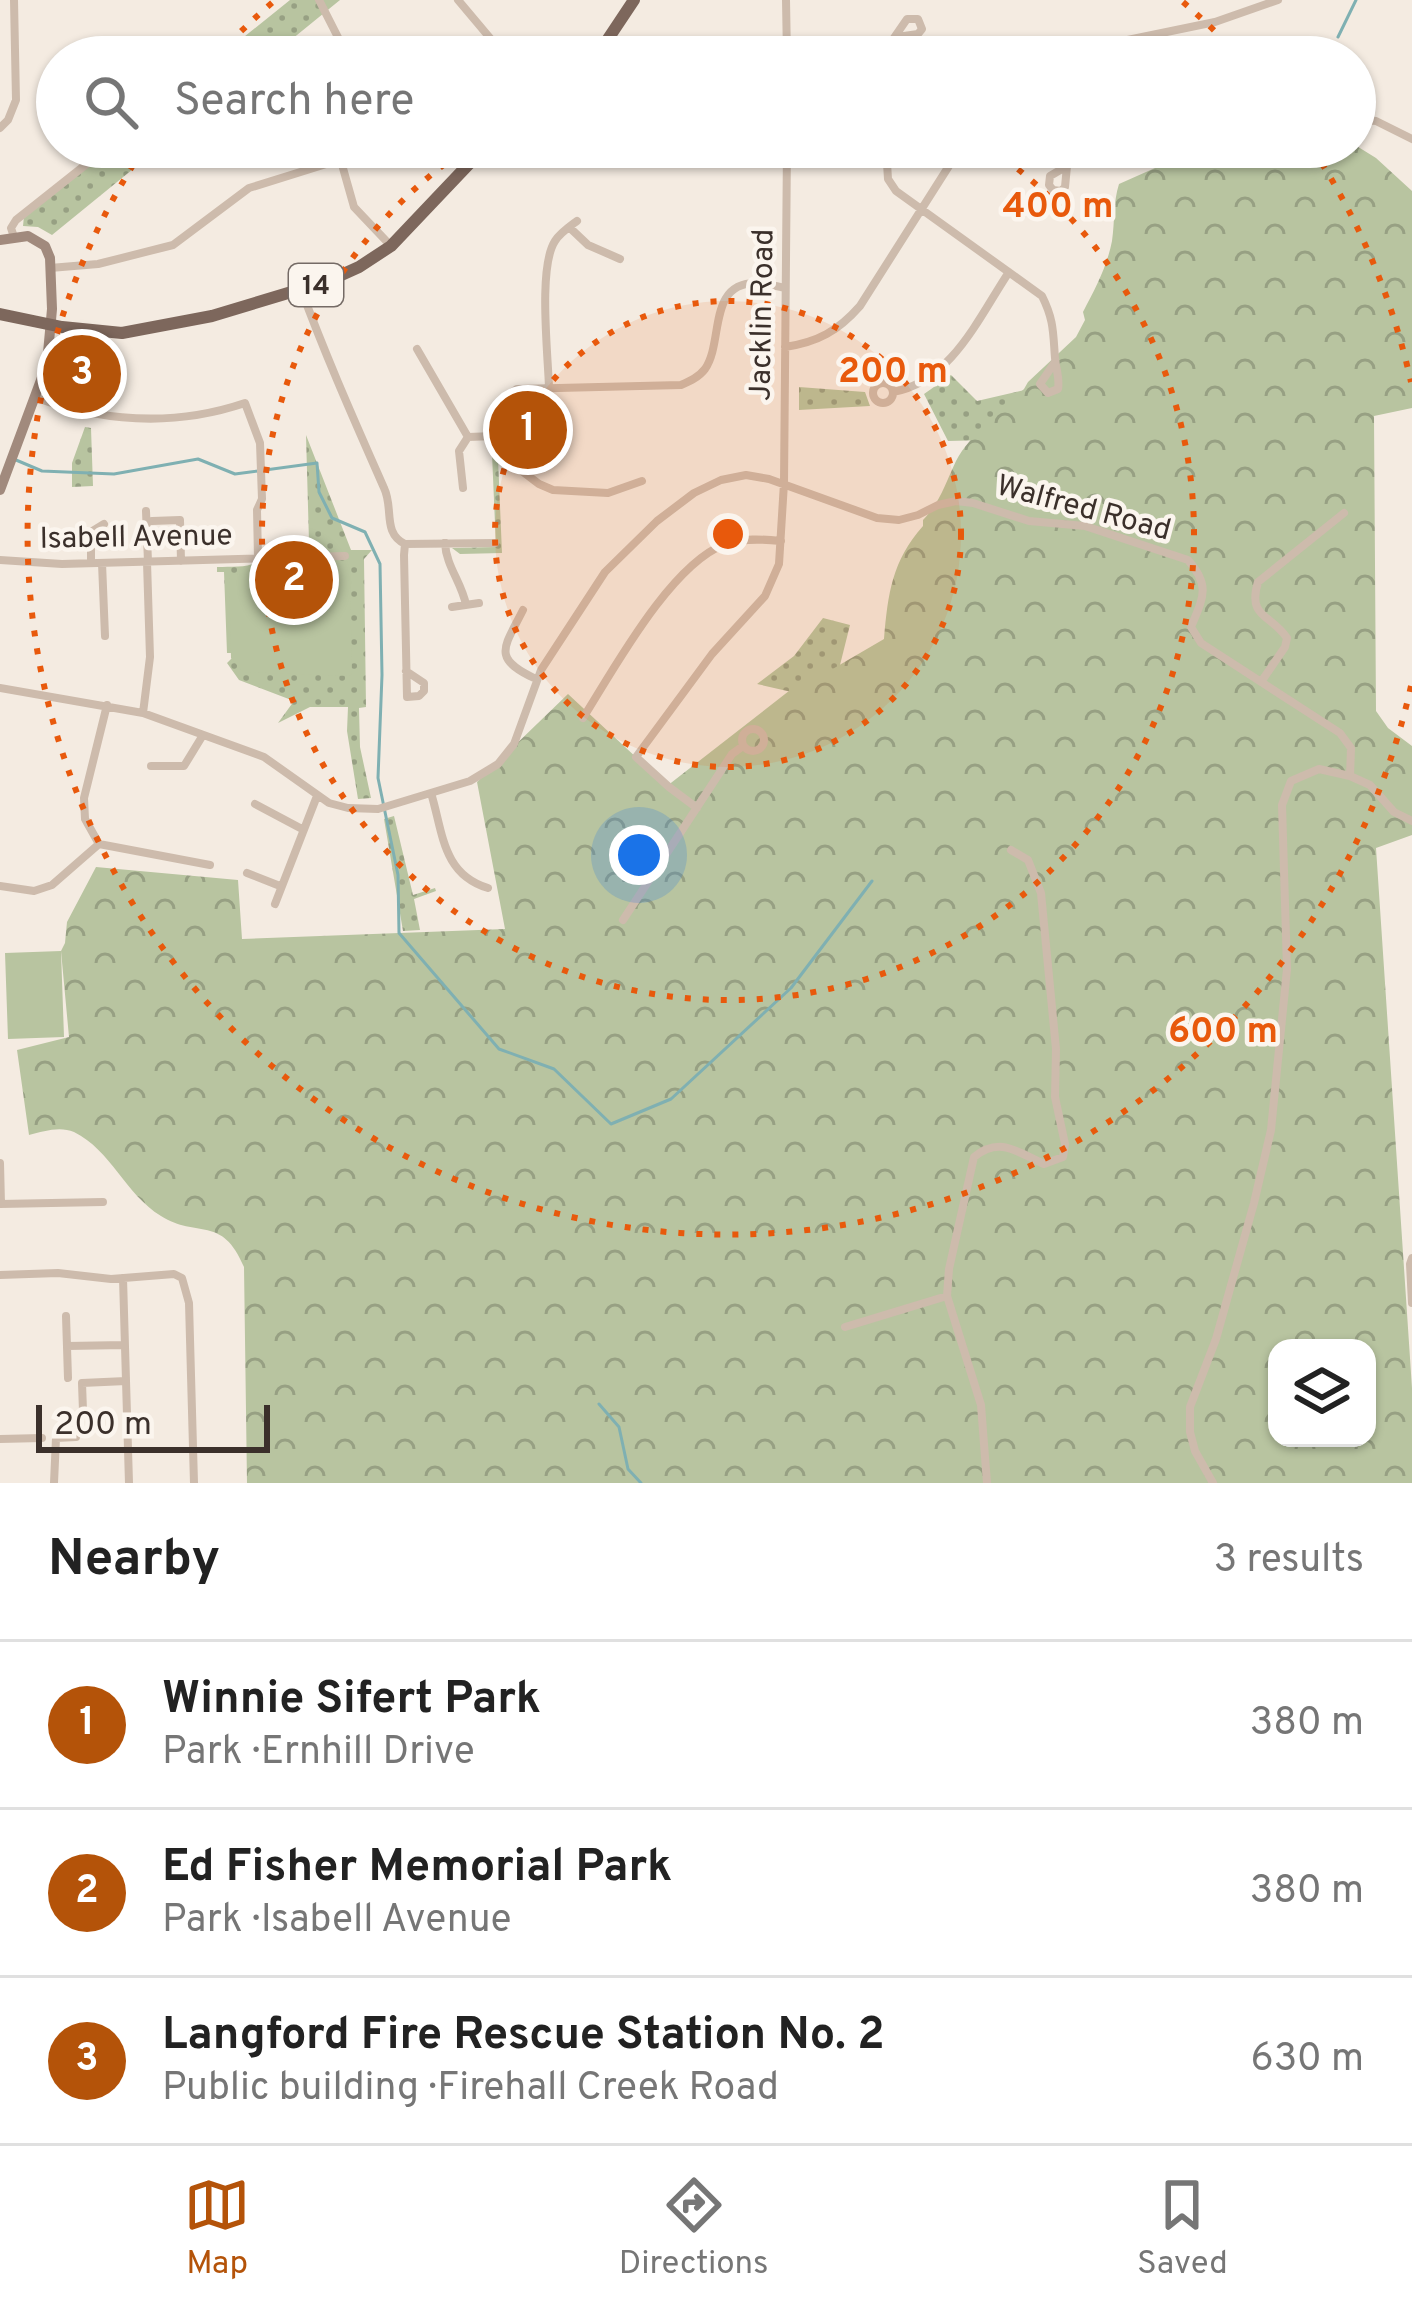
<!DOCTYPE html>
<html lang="en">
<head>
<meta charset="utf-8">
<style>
	:root { --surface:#fff; --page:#f6f6f6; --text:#222; --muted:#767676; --line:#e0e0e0; --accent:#b45309 }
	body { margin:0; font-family:Overpass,sans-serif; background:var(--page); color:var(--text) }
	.controls { position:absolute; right:36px; bottom:36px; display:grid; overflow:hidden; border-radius:24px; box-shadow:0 3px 9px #0004 }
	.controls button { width:108px; height:108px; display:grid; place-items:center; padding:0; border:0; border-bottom:3px solid var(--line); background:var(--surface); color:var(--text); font:60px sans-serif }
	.scale { position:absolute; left:36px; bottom:30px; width:234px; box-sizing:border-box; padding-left:12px; border:6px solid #3b302b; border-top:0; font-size:33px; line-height:42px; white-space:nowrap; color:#3b302b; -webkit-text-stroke:9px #fbf5ee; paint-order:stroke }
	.you { position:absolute; left:639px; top:855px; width:42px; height:42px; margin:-30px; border:9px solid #fff; border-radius:50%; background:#1a73e8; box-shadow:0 0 0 18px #1a73e833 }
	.badge { display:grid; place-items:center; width:78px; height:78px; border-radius:50%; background:var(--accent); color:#fff; font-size:39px; font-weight:700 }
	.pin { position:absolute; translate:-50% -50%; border:6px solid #fff; box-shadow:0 3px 12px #0006 }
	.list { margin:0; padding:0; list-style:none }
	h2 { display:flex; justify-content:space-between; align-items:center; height:156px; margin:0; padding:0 48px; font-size:51px }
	h2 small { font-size:39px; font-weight:400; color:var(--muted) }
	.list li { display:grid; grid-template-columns:78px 1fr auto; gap:36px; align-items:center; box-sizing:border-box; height:168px; padding:0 48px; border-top:3px solid var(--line) }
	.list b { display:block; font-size:45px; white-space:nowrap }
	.list p { margin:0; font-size:39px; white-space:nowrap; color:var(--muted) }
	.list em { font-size:39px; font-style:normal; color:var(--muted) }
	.icon { flex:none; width:66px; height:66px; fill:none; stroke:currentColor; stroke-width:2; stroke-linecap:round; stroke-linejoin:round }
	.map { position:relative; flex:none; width:1412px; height:1483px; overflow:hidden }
	.search { position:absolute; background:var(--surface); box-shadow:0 3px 9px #0004; left:36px; right:36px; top:36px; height:132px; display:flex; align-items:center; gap:30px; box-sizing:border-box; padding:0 42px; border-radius:66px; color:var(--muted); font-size:45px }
	.sheet { height:660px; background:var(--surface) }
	nav { display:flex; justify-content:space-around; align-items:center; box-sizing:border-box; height:168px; border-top:3px solid var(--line); background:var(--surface); font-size:33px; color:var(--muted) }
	nav a { display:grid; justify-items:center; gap:6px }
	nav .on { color:var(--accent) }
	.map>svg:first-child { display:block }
	.grass { fill:url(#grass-dots) }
	.forest { fill:url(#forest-crowns); fill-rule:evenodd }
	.garden { fill:#b8c4a0 }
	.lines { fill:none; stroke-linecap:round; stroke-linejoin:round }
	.stream { stroke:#7fb0b2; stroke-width:3 }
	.street { stroke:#cdbbac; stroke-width:8 }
	.secondary { stroke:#a18a7d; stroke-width:10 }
	.primary { stroke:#7d675c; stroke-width:12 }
	.ring { fill:none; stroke:#e8590c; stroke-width:6; stroke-dasharray:6 12 }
	.labels { text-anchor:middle; stroke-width:9; stroke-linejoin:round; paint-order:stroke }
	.shield { fill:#fbf5ee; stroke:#756b66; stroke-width:3 }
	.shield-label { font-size:27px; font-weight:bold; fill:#3b302b }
	.street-label { font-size:30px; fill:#3b302b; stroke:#fbf5ee }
	.centre { fill:#e8590c; stroke:#fbf5ee; stroke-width:6 }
	.ring-label { font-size:36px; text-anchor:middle; font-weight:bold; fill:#e8590c; stroke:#fbf5ee; stroke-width:9; stroke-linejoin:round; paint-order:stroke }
</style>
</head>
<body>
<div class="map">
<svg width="1412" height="1483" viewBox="0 0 1412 1483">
	<defs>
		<pattern id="grass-dots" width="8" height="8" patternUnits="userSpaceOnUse" patternTransform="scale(3)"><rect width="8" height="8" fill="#b8c4a0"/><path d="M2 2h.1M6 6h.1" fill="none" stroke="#97a083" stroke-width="1.8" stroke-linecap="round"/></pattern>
		<pattern id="forest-crowns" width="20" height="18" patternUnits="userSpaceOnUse" patternTransform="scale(3)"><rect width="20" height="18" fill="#b8c4a0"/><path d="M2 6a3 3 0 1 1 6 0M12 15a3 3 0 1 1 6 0" fill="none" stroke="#97a083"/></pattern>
	</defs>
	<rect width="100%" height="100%" fill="#f4ebe1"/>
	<path class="grass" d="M290,0H340L270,57H219Z
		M109,147H160L52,235L38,227L23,226L24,216Z
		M951,375L977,401L1033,388L1030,439L948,441L924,394Z
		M799,387L865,392L870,406L799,410Z
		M550,399L552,452L506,453L505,407L511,400Z
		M85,427L91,428L93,486L72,487V463Z
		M306,435L351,550H372L364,559L366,707L359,708L360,747L371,798L358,799L347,731L348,707H310L278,723L294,701L239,680L227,663L237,653H227L224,572H217V567C241,566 263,570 272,543L309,542Z
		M492,454L498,458L502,553L460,554L452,548L496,547Z
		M823,618L850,625L831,701L757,684L794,656Z
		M394,816L413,895L435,888L436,891L414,899L420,930L403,931L384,819Z"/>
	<path class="forest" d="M1355,145L1376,158L1412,191V408L1374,416L1376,711L1388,728L1412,746V835L1376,848L1412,1388V1483H247L244,1267C222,1214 197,1239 161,1216C125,1194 111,1150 74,1132C60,1126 44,1131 29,1135L17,1050L69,1037L61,951L65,943L67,922L96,867L238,880L242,939L505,929L477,782L568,694L667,786L803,680L824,674L884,639C888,593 892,561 923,526V520C941,501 945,484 956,461C971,433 1002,411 1024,389L1028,382L1076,337L1085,320L1083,312C1095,289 1107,267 1112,241C1115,221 1113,203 1119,184L1155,168L1247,147ZM1277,1348H1367V1438H1277Z"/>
	<path class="garden" d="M341,574L350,582L352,676L243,672L231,658L229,575Z
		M61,951L64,1037L8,1039L5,953Z"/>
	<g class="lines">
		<path class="stream" d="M1338,37L1356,0
			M16,460L42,471L114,474L198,459L235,474L317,463L319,492L332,518L365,532L380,564L382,675L378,778L398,875L399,933L499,1049L554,1069L611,1124L671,1099L791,988L872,881
			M599,1404L619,1427L628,1469L641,1483"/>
		<path class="street" d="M319,0L348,57
			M458,0L506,57
			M786,0L787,57
			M222,57L232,49
			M887,57V48L907,19H918L922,29L918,34L897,37
			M1045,57L1215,22L1278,0
			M1355,119L1376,121L1412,139
			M0,128L8,120L16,100L14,0
			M337,147L354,207L391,246
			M886,147L888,179L896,191L1042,296C1054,320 1053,332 1055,358C1056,370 1060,378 1058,389L1048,393L1040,384L1055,362
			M1067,166L1050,176L1049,185L1053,190L1061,191L1065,187L1067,166L1076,147
			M569,227L588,245L620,259
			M14,237L11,228L16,220L108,147
			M50,268L98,264L173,245L249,188L339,160
			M301,289C326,357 355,422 384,488C394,508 382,533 405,544L404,555L407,697L419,696L424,691V683L406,671
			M785,347C818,342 838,331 860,306L961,147
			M417,349L468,437
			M873 393a10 10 0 1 1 20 0a10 10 0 1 1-20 0Z
			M549,388C548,354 538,267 555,241C560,233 569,227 577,221
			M893,392C951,382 979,317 1009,272
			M34,397C103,422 174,427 245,403L260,443L262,499L257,510L258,558
			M468,437L495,436
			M642,481L608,493L553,490L539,484L497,452C491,427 494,403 517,389L681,385C690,381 699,377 705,369C724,342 707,283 756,283C765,283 776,286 785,288
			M463,488L459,451L468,437
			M146,511L148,562
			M152,521L180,520L181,561
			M445,543C446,566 462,583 466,605
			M405,544L495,543
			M0,560L62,564L345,556
			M91,563V532L104,524
			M102,563L105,636
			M452,607L479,603
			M523,610C504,648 491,658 536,679
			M1261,682L1285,647L1287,638C1271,614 1247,618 1258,582L1344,513
			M0,688L143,713L264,757L329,803L348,808L378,809L470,781L498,764L514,744L541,670L605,572L657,521L694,493L721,480L746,475L769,479L877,518L899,520L918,515L938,505L956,501L973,503L1029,521L1085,526L1188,560C1211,586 1203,598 1191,627L1201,643L1340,733L1351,748L1350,776
			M143,713L150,657L147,562
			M583,718C614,669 670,565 725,544C743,538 762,539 781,541
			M742 740a11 11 0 1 1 22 0a11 11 0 1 1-22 0Z
			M151,766H184L203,735
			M431,793C443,832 442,874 488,888
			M255,804L302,829
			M697,808L669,787L636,757L712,654L765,596L779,564L784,483L787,147
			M99,844L85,819L84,798L107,705
			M99,844L210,865
			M247,873L280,886
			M0,886L34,891L52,885L99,844
			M275,904L317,796
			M623,920L732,754L743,746
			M0,1163L1,1204
			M0,1204L103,1202
			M1412,1258L1410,1264L1412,1303
			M0,1275L58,1273L111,1279L174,1274L182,1278L189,1303L194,1483
			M123,1278L129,1483
			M66,1316L68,1378
			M845,1327L947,1296
			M67,1346L125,1345
			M83,1411L82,1383L126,1381
			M0,1439L42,1438
			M54,1483L56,1438L76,1437
			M987,1483L981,1405L947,1296L949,1269L974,1157C1000,1136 1017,1152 1044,1164L1063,1157L1065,1144L1055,1097L1056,1049L1041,893L1028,860L1011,850
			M1213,1483L1195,1451L1190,1432V1407L1216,1339L1254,1203L1271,1130L1287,969L1282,805L1291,781L1319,769L1350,776L1370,785L1394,812L1412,821"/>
		<path class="secondary" d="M0,240L28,236L45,246L50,258L52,309L47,364L0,490"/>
		<path class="primary" d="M596,57L634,0
			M0,314L62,327L122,333L212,316L328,281L359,267L391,246L485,147
			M47,364L61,353L101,332"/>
	</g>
	<circle cx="728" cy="534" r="233" fill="#e8590c" fill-opacity=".12"/>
	<g class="ring">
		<circle cx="728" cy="534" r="233"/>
		<path d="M989 148A466 466 0 1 1 467 148"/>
		<path d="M1411 686A700 700 0 1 1 144 148M216 57A700 700 0 0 1 273 2M1183 2A700 700 0 0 1 1240 57M1312 148A700 700 0 0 1 1411 382"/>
	</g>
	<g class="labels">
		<rect class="shield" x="289" y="264" width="54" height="42" rx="9"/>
		<g class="shield-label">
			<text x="316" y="294">14</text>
		</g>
		<g class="street-label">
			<text transform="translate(761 315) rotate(-89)" y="10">Jacklin Road</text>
			<text transform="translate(1084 507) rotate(15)" y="10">Walfred Road</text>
			<text transform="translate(136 536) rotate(-1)" y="10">Isabell Avenue</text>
		</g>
	</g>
	<circle cx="728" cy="534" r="18" class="centre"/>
	<g class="ring-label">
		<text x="1058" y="217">400 m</text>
		<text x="893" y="382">200 m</text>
		<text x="1223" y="1042">600 m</text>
	</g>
</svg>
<div class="controls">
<button><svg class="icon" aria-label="layers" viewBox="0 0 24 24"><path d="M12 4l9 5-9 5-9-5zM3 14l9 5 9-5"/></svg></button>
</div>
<div class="scale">200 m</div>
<div class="you"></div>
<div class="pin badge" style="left:528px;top:430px">1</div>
<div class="pin badge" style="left:294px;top:580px">2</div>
<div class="pin badge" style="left:82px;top:374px">3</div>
<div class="search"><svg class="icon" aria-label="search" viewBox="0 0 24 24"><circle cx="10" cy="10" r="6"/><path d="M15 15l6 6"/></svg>Search here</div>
</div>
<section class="sheet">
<h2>Nearby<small>3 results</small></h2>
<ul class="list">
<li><span class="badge">1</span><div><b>Winnie Sifert Park</b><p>Park · Ernhill Drive</p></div><em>380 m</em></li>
<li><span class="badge">2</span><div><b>Ed Fisher Memorial Park</b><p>Park · Isabell Avenue</p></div><em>380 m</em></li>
<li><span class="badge">3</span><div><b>Langford Fire Rescue Station No. 2</b><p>Public building · Firehall Creek Road</p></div><em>630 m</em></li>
</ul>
</section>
<nav>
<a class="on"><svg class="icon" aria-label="map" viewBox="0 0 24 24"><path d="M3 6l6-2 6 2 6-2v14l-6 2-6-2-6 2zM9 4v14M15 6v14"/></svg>Map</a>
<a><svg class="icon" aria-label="directions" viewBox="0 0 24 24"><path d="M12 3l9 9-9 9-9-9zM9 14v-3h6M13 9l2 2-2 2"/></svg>Directions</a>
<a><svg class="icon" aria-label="saved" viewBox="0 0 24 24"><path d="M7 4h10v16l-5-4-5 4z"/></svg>Saved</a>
</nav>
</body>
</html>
